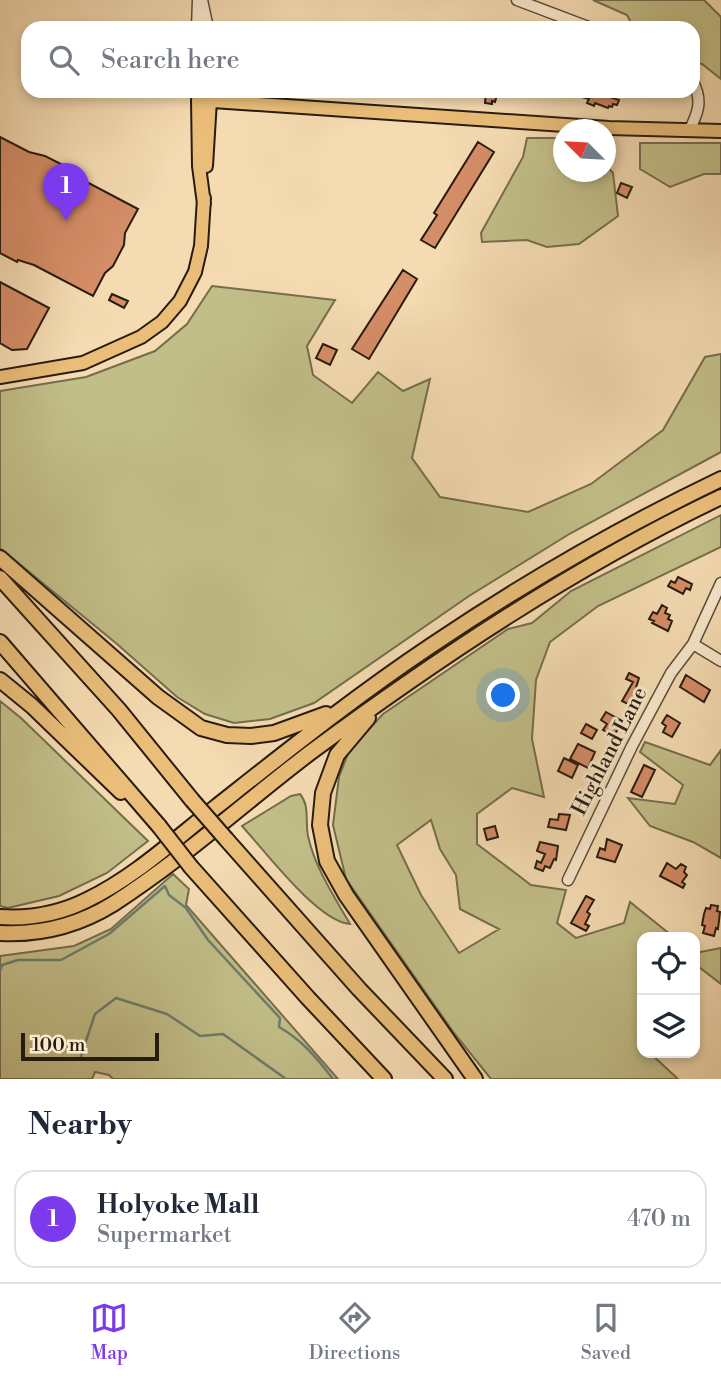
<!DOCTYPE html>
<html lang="en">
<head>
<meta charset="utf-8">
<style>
	:root { --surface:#fff; --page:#f2f2f3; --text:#1f2937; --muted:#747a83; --line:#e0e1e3; --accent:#7c3aed }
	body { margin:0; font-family:"Libre Bodoni",serif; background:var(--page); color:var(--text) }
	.controls { position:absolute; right:21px; bottom:21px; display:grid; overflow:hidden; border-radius:14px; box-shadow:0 4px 10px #0003 }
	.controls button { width:63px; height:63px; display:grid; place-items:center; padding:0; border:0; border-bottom:2px solid var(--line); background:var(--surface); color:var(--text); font:35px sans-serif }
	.compass { position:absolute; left:553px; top:119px; width:63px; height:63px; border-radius:50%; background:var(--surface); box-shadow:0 4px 10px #0003; rotate:294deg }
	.scale { position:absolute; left:21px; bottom:18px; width:138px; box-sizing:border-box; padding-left:7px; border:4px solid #281c0f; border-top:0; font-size:19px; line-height:24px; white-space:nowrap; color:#281c0f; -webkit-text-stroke:5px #f8e8cd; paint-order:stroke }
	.you { position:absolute; left:504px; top:696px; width:24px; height:24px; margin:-18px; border:5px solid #fff; border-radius:50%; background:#1a73e8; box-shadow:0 0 0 10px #1a73e833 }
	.badge { display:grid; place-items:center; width:46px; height:46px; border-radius:50%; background:var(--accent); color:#fff; font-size:23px; font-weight:700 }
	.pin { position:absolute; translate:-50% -58px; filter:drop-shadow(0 2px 4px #0008) }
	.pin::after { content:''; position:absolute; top:37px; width:24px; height:21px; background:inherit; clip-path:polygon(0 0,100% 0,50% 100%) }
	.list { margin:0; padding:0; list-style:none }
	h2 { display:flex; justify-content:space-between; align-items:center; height:91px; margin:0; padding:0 28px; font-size:30px }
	h2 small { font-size:23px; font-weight:400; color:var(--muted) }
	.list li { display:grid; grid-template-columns:46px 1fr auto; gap:21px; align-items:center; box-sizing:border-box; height:98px; margin:0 14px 14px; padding:0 14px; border:2px solid var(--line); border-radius:21px }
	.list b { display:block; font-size:26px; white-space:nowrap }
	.list p { margin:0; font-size:23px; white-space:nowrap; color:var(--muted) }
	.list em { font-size:23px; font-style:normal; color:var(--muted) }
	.icon { flex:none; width:38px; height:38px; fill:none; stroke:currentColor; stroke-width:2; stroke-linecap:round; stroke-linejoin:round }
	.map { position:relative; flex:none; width:721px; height:1079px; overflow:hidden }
	.search { position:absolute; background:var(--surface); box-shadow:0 4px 10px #0003; left:21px; right:21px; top:21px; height:77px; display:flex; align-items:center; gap:18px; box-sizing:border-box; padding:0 24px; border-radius:21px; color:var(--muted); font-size:26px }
	.sheet { height:203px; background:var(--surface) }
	nav { display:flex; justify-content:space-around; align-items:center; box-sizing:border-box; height:98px; border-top:2px solid var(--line); background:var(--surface); font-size:19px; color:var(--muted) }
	nav a { display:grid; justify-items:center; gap:4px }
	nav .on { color:var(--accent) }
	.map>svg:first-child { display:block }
	.green { fill:#c2be88; stroke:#756d4c; stroke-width:2; fill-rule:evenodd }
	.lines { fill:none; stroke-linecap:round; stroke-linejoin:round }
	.stream { stroke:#6e7b6c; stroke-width:2.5 }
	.building { fill:#d58d67; stroke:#281c0f; stroke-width:2 }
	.minor-casing { stroke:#5b4c38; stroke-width:13 }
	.major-casing { stroke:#281c0f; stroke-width:16 }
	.highway-casing { stroke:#281c0f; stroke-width:18 }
	.minor { stroke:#f8e8cd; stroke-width:10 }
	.major { stroke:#eabe79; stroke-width:12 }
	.highway { stroke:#eabe79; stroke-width:14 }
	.highway-bridge-casing { stroke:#281c0f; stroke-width:18; stroke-linecap:butt }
	.highway-bridge { stroke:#eabe79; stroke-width:14 }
	.labels { text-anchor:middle; stroke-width:6; stroke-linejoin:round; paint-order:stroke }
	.street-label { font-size:21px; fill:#281c0f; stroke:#f8e8cd }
</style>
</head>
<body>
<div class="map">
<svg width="721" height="1079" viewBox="0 0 721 1079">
	<rect width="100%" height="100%" fill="#f5dbb2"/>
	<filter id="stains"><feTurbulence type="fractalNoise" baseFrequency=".00286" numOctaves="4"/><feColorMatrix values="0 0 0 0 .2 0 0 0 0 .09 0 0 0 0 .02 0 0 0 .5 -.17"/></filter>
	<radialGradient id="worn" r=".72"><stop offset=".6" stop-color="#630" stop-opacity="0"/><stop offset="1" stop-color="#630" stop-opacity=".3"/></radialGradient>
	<path class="green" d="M593,0H704L721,17V79L702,64L693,63V28H634L627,15Z
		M527,138H563L564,172H606V165L613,173L618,216L579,244L547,247L527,240L482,242L481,233L523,157Z
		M640,143H721V174H704L670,187L640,169Z
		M212,286L335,300L307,346L313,375L352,403L378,372L403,391L430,379L412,458L440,497L528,512L591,484L663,430L705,357L721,354V452L571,533L469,596L314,703L270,719L234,723L205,714L177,697L117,644L0,548V391L86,377L155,351L187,324Z
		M721,515V547L598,606L550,642L536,680L532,739L544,797L512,788L477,814V844L531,885L566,890L557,923L576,938L624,923L630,902L671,935V937H642V1053H650L678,1079H491L454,1033L346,879L333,825L339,777L349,751L383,714L508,629L532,623L571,591ZM431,820L440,849L456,875L460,909L499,929L459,953L421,895L397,845Z
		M0,701L21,718L148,841L107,873L59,896L8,908L0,906Z
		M645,742L710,765L721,750V858L693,842L650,826L628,798L675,804L683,785L640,752Z
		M300,794C310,806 305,821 308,836C315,868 334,896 350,924C318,922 265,851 242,826L291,796Z
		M173,874L189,889L186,905L338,1079H113L109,1075L95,1072L92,1079H0V956L74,946L111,929Z
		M721,948V984L695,964V953Z"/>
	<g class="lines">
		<path class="stream" d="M0,971L2,965L18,960H61L109,934L165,886L169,895L186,908L208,940L280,1018L279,1027C302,1040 317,1058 333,1079
			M80,1059L95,1014L116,998L167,1014L200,1036L223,1034L286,1079"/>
	</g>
	<path class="building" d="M486,91H498L495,102L492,101V104L485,103Z
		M584,91L608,93L607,96L619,100L617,105L613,104L612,107L609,106L608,108L595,103L594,106L587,103L589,99L582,97Z
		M0,137L29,152L45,156L67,167L79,178L138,209L125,233L124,245L113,266L105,273L93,296L34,265L18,260L17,262L0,253Z
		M478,142L494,152L435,248L421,240L437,215L434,213Z
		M621,183L632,187L627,198L617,193Z
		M403,270L417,279L369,359L352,349Z
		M0,282L49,308L27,349L12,350L0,343Z
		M112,294L128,301L124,308L109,300Z
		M323,344L337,350L330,365L316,358Z
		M678,577L692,584L690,590L686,588L683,594L668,586L671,581L675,583Z
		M662,605L667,608L665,613L670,615L668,619L672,621L668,631L652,623L654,621L649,619L653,612L657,614Z
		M629,673L639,678L635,691L638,693L632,706L622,701L633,682L626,679Z
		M686,675L710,690L704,702L680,687Z
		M606,712L622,721L614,736L603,730L607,724L601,720Z
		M667,715L680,723L672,737L663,732L666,726L662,723Z
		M586,724L597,730L592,739L581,733Z
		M578,744L595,752L588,768L570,759Z
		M564,758L578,765L572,778L558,771Z
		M644,765L655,770L642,797L631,792Z
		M559,814L570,815L566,830L548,827L550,819L558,820Z
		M495,826L498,837L487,840L484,829Z
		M607,839L622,845L615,862L597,857L600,848L605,850Z
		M540,842L558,846L556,860L554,859L550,868L545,866L543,871L535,868L537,861L541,863L545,854L537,851Z
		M667,863L676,869L681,864L686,867L684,872L687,875L682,882L685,884L683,888L660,876Z
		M586,896L594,900L587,912L590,914L585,924L589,926L586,931L571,923Z
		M711,905L718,906L717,911L720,912L718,929L716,928L714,936L703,933L705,926L702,925L704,914L706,908L710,909Z"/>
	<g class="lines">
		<g class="minor-casing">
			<path id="minor" d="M202,0L208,28
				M517,0L591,28
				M197,28L198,0
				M689,131C698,113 703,101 693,82
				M693,644L721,661
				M568,880L632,746L671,673L693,644L721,583"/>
		</g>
		<g class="major-casing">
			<path id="major" d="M206,166L210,100
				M204,204L199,166L198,100L609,128L721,131
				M0,377L83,363L141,337L162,322L180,301L195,272L201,246L204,198"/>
		</g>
		<g class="highway-casing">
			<path id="highway" d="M0,558L158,697L201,728L227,735L251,736L274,733L326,714
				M0,578L119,710L192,800
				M0,642L159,826
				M0,680L32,706L121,792
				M368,718L337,755L323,793L320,825L327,861L346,895L475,1079
				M226,839L359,989L445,1079
				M191,867L308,998L384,1079
				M0,917C30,919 61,913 87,900C135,877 175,839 216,807C287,751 357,695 432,645C524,583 621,527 721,479
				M0,933C40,935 79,925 113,904C183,859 245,802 311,752C440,657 576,566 721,497"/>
		</g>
		<use href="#minor" class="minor"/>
		<use href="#major" class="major"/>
		<use href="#highway" class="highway"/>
		<g class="highway-bridge-casing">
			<path id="highway-bridge" d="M192,800L226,839
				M159,826L191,867"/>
		</g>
		<use href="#highway-bridge" class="highway-bridge"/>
	</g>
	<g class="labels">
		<g class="street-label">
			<text transform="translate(609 751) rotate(-63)" y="7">Highland Lane</text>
		</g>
	</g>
	<rect width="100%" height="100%" filter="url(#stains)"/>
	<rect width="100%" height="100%" fill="url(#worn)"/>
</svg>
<div class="controls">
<button><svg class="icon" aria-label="locate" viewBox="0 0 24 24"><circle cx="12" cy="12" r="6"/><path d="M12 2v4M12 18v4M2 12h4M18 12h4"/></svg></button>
<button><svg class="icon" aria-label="layers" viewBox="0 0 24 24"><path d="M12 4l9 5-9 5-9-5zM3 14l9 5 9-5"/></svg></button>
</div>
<svg class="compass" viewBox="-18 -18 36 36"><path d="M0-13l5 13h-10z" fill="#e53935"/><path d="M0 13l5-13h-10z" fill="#747a83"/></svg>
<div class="scale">100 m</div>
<div class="you"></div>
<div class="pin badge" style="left:66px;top:221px">1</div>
<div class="search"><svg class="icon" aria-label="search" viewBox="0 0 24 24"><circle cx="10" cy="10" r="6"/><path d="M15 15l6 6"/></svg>Search here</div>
</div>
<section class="sheet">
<h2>Nearby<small></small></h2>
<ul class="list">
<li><span class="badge">1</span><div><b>Holyoke Mall</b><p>Supermarket</p></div><em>470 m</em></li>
</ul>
</section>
<nav>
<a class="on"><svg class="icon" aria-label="map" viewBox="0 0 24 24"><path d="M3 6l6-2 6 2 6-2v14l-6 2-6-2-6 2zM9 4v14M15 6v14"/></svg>Map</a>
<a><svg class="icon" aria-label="directions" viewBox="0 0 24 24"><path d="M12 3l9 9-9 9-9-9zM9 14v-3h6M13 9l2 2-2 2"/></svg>Directions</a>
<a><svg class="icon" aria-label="saved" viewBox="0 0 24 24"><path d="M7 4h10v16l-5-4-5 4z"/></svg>Saved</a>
</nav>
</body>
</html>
